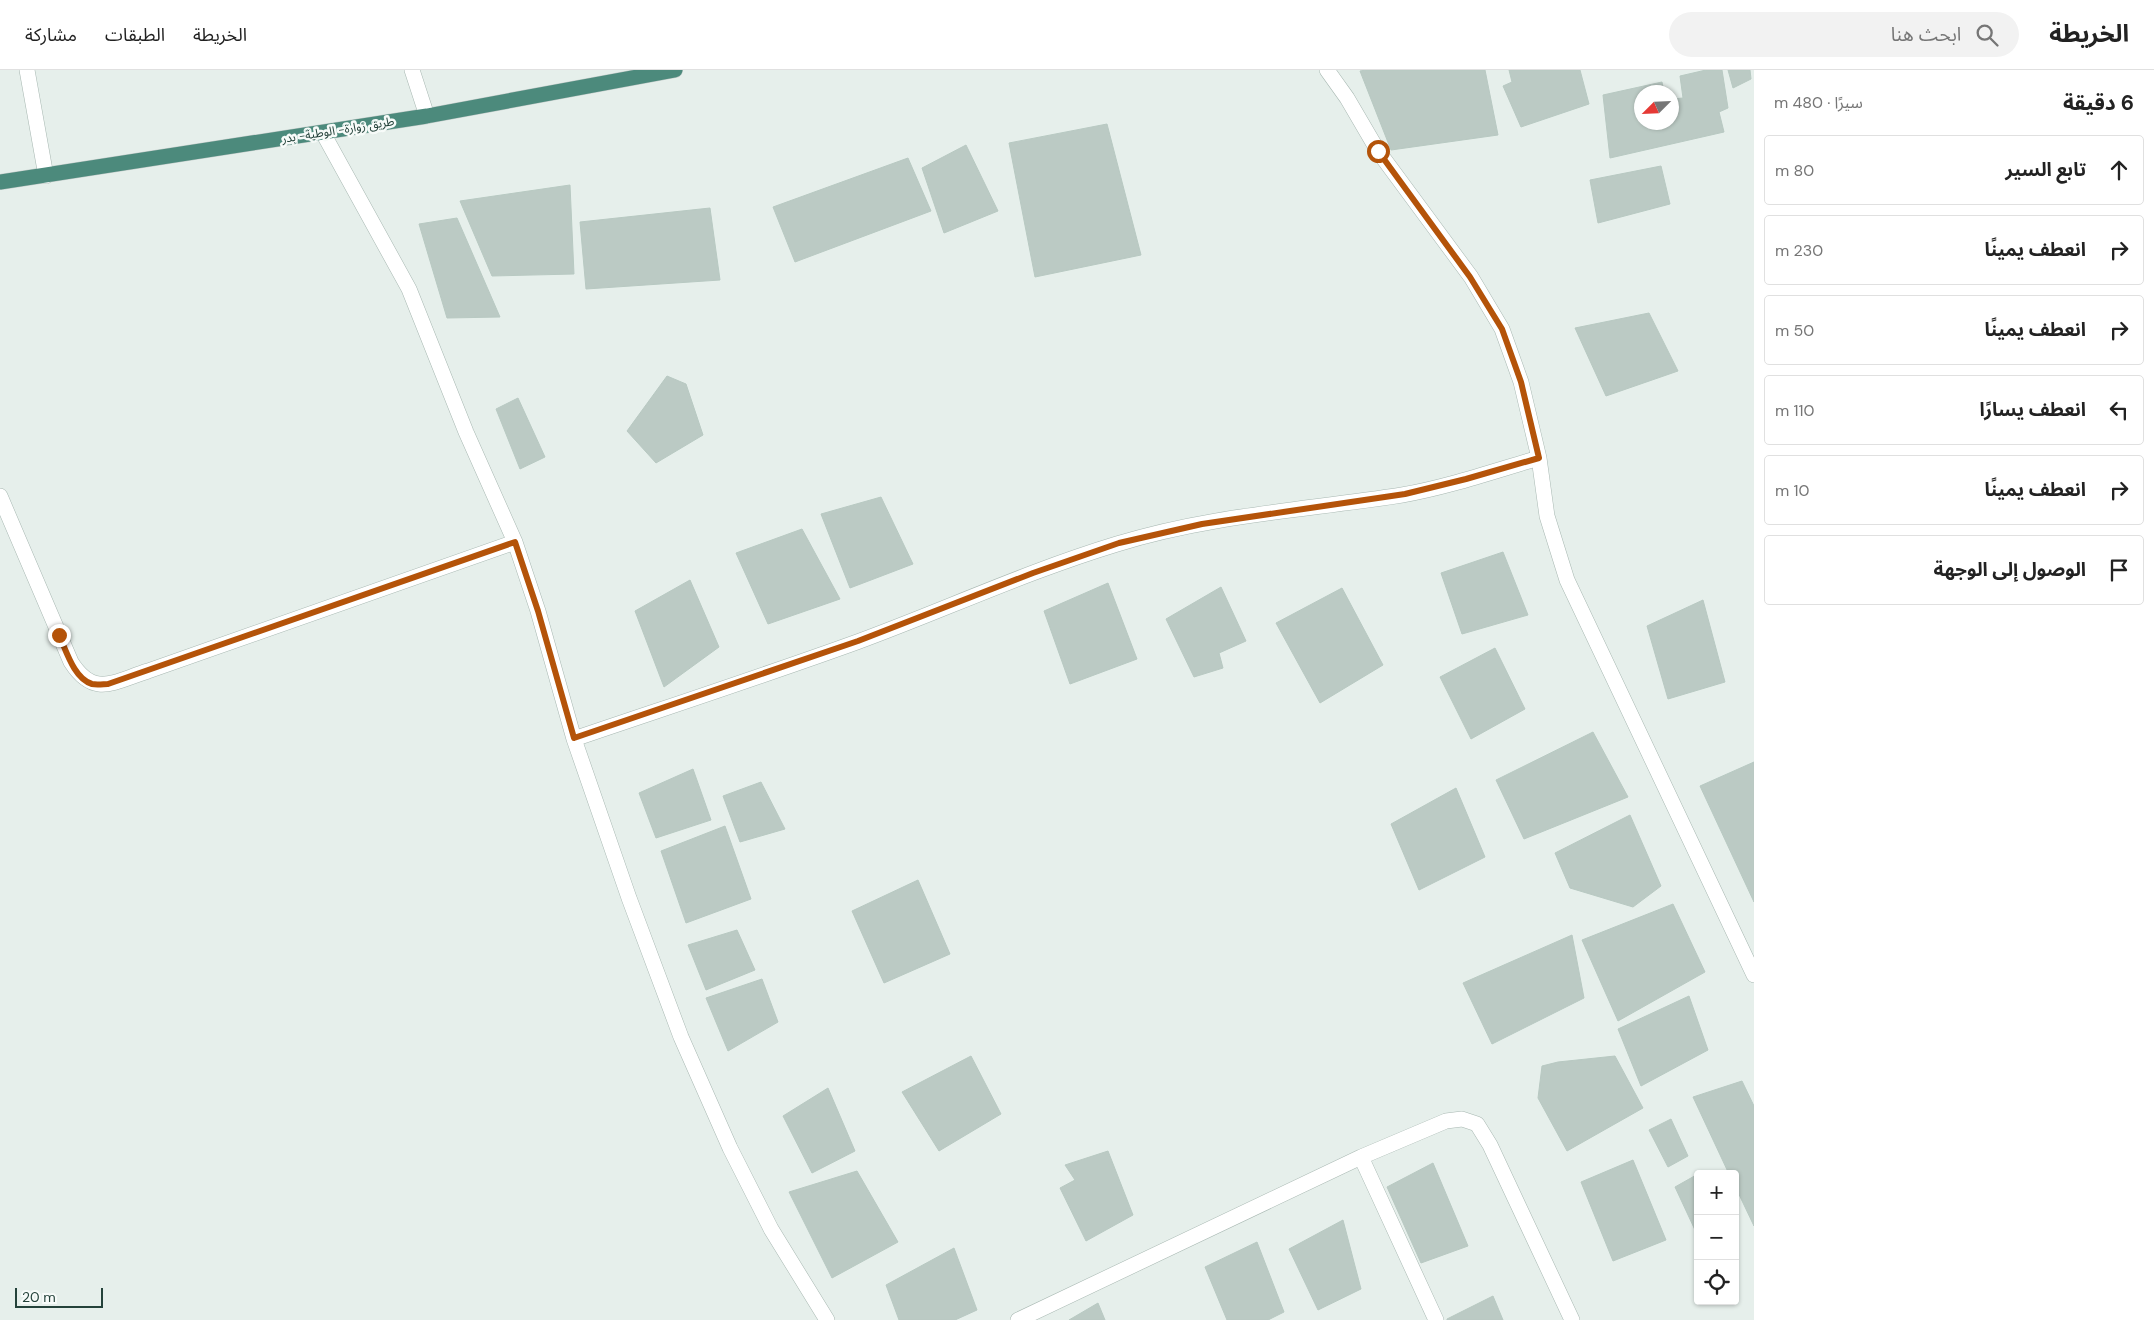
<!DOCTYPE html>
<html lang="ar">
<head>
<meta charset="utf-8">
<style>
	:root { --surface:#fff; --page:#f2f2f2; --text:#222; --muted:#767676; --line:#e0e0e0 }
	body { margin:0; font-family:"DM Sans","Noto Sans Arabic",sans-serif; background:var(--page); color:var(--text); direction:rtl }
	.controls { position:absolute; right:15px; bottom:15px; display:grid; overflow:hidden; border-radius:5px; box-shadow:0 1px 4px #0004 }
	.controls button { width:45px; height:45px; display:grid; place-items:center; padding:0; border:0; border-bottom:1px solid var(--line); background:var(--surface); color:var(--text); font:25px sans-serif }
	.compass { position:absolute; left:1634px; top:15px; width:45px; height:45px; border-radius:50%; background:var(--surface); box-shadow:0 1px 4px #0004; rotate:246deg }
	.scale { position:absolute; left:15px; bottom:12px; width:88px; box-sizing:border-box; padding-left:5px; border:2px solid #24423a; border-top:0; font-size:14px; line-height:18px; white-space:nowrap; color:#24423a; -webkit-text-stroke:4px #f7fbf9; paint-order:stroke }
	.stop { position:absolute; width:15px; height:15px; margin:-11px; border:4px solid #b45309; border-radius:50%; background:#fff }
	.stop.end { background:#b45309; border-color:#fff; box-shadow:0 1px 5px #0008 }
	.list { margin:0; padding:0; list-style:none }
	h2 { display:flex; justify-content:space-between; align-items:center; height:65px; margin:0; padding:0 20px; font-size:21px }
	h2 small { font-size:16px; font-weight:400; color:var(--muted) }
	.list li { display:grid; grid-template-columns:32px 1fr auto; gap:15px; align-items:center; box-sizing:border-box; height:70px; margin:0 10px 10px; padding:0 10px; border:1px solid var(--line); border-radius:5px }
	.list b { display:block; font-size:19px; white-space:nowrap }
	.list em { font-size:16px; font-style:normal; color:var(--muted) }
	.icon { flex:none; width:28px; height:28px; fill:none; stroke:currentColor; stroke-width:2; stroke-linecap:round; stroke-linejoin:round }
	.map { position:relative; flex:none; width:1754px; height:1250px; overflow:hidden; direction:ltr }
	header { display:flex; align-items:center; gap:30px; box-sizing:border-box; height:70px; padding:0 25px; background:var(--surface); border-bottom:1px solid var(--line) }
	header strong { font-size:24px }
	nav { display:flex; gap:28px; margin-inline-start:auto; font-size:18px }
	.search { width:350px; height:45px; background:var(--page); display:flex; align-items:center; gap:12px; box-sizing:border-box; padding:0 18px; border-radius:28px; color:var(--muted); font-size:19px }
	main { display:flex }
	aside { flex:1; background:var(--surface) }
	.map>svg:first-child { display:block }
	.building { fill:#bbcac4; stroke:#b8c9c2 }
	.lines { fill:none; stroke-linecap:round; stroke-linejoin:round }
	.minor-casing { stroke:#a8b8b2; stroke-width:16 }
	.trunk-casing { stroke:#c2cac8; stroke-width:16 }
	.minor { stroke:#fff; stroke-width:15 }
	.trunk { stroke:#4c8a7c; stroke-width:15 }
	.route { stroke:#b45309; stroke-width:6 }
	.labels { text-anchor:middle; stroke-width:5; stroke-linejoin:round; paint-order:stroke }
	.street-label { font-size:12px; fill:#24423a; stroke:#f7fbf9 }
</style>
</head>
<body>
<header>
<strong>الخريطة</strong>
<div class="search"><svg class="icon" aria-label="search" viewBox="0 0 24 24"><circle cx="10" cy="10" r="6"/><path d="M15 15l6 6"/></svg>ابحث هنا</div>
<nav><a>الخريطة</a><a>الطبقات</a><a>مشاركة</a></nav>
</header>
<main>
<aside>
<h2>6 دقيقة<small>سيرًا · 480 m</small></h2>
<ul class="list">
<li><svg class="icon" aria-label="ahead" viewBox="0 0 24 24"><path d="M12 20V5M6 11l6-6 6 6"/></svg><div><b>تابع السير</b></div><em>80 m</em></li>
<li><svg class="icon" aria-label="right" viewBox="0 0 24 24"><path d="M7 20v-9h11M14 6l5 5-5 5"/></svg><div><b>انعطف يمينًا</b></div><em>230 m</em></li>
<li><svg class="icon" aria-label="right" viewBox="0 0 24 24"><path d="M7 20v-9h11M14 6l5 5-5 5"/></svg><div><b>انعطف يمينًا</b></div><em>50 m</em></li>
<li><svg class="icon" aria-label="left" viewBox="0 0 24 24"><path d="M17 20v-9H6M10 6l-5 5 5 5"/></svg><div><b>انعطف يسارًا</b></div><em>110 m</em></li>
<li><svg class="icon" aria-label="right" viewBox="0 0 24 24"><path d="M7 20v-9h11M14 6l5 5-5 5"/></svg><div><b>انعطف يمينًا</b></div><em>10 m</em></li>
<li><svg class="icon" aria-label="arrive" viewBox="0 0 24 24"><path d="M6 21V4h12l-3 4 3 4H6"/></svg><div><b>الوصول إلى الوجهة</b></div></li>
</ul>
</aside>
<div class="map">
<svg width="1754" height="1250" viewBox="0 0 1754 1250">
	<rect width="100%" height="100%" fill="#e6efeb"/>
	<path class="building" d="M1366,0H1485L1498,65L1391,80L1360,1Z
		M1509,0H1580L1589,34L1521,57L1503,16L1512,12Z
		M1706,0H1722L1728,38L1719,42L1724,62L1610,88L1603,25L1662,12L1664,22H1642V52H1672V29L1683,28L1680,6Z
		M1728,0H1750L1751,9L1733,18Z
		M1107,54L1141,185L1035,207L1009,73Z
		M966,75L998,141L944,163L922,98Z
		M908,88L931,141L795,192L773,137Z
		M1661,96L1670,134L1598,153L1590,110Z
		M570,115L574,204L492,206L460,131Z
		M710,138L720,210L586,219L580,152Z
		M457,148L500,247L447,248L419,154Z
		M1649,243L1678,301L1606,326L1575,258Z
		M667,306L686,314L703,365L656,393L627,361Z
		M518,328L545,387L520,399L496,339Z
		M881,427L913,494L850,518L821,444Z
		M802,459L840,529L768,554L736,483Z
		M1503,482L1528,545L1462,564L1441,503Z
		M690,510L719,577L664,617L635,541Z
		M1108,513L1137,589L1070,614L1044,541Z
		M1221,517L1246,571L1219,583L1223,598L1194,607L1166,549Z
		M1342,518L1383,595L1320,633L1276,553Z
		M1703,530L1725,612L1668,629L1647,556Z
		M1495,578L1525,639L1471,669L1440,607Z
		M1593,662L1628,727L1524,769L1496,710Z
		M1754,692V832L1700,716Z
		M693,699L711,750L656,768L639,723Z
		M761,712L785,759L740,772L723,726Z
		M1456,718L1485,787L1419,820L1391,754Z
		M1630,745L1661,816L1633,837L1570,818L1555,783Z
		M725,756L751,829L686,853L661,781Z
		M918,810L950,884L884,913L852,841Z
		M1673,834L1705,902L1618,951L1582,870Z
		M737,860L755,900L706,920L688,875Z
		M1572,865L1584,928L1492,974L1463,913Z
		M762,909L778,952L728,981L706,928Z
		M1689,926L1708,980L1641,1016L1618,959Z
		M971,986L1001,1044L939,1081L902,1022Z
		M1615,986L1643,1038L1567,1081L1538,1028L1542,996L1558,992Z
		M1742,1011L1754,1036V1156L1735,1116V1104H1729L1693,1027Z
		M828,1018L855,1081L812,1103L783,1046Z
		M1671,1049L1688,1086L1668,1097L1649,1060Z
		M1108,1081L1133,1145L1086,1171L1060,1118L1075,1110L1065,1095Z
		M1633,1090L1666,1170L1613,1191L1581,1112Z
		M1433,1093L1468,1176L1421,1193L1387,1117Z
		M857,1101L898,1172L832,1208L789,1122Z
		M1698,1104V1158L1695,1160L1675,1117Z
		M1343,1150L1361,1219L1318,1240L1289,1179Z
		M1257,1172L1284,1242L1268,1250H1227L1205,1197Z
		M954,1178L977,1240L955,1250H899L886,1215Z
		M1493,1226L1503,1250H1447V1249Z
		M1098,1233L1105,1250H1069Z"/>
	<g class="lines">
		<g class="minor-casing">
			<path id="minor" d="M27,0L46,106
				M412,0L427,46
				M1327,0L1347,28L1378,81L1471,207L1502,259L1521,312L1539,388L1547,446L1567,510L1754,905
				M323,63L409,219L466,362L515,472L538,541L574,669L629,828L681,967L730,1078L771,1159L827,1250
				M0,426L71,592C94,628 113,612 148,601L515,472
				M574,669C668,637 763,606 857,572C944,540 1028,501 1117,474C1210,445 1307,440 1402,425C1448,417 1494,401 1539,388
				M1361,1087L1436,1250
				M1018,1250L1361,1087L1446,1051L1462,1049L1477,1054L1490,1075L1572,1250"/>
		</g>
		<g class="trunk-casing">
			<path id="trunk" d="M0,112L427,46L675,0"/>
		</g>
		<use href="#minor" class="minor"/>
		<use href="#trunk" class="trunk"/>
	</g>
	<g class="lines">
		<path class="route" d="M59,565C66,580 74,609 92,614C97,615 104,614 108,614L515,472L538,541L574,668L858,571L1033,503L1119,473L1202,454L1405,424L1466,409L1539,388L1521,312L1502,259L1470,207L1378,81"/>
	</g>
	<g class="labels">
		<g class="street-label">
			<text transform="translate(338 60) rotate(-9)" y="4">طريق زوارة- الوطية- بدر</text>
		</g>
	</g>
</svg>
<div class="controls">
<button>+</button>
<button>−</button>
<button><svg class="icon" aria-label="locate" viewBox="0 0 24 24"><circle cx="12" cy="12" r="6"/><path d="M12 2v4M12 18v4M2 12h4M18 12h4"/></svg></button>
</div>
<svg class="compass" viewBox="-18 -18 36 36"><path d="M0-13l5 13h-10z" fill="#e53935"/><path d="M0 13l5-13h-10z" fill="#767676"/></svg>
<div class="scale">20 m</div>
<div class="stop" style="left:1378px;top:81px"></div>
<div class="stop end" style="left:59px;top:565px"></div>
</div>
</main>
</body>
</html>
